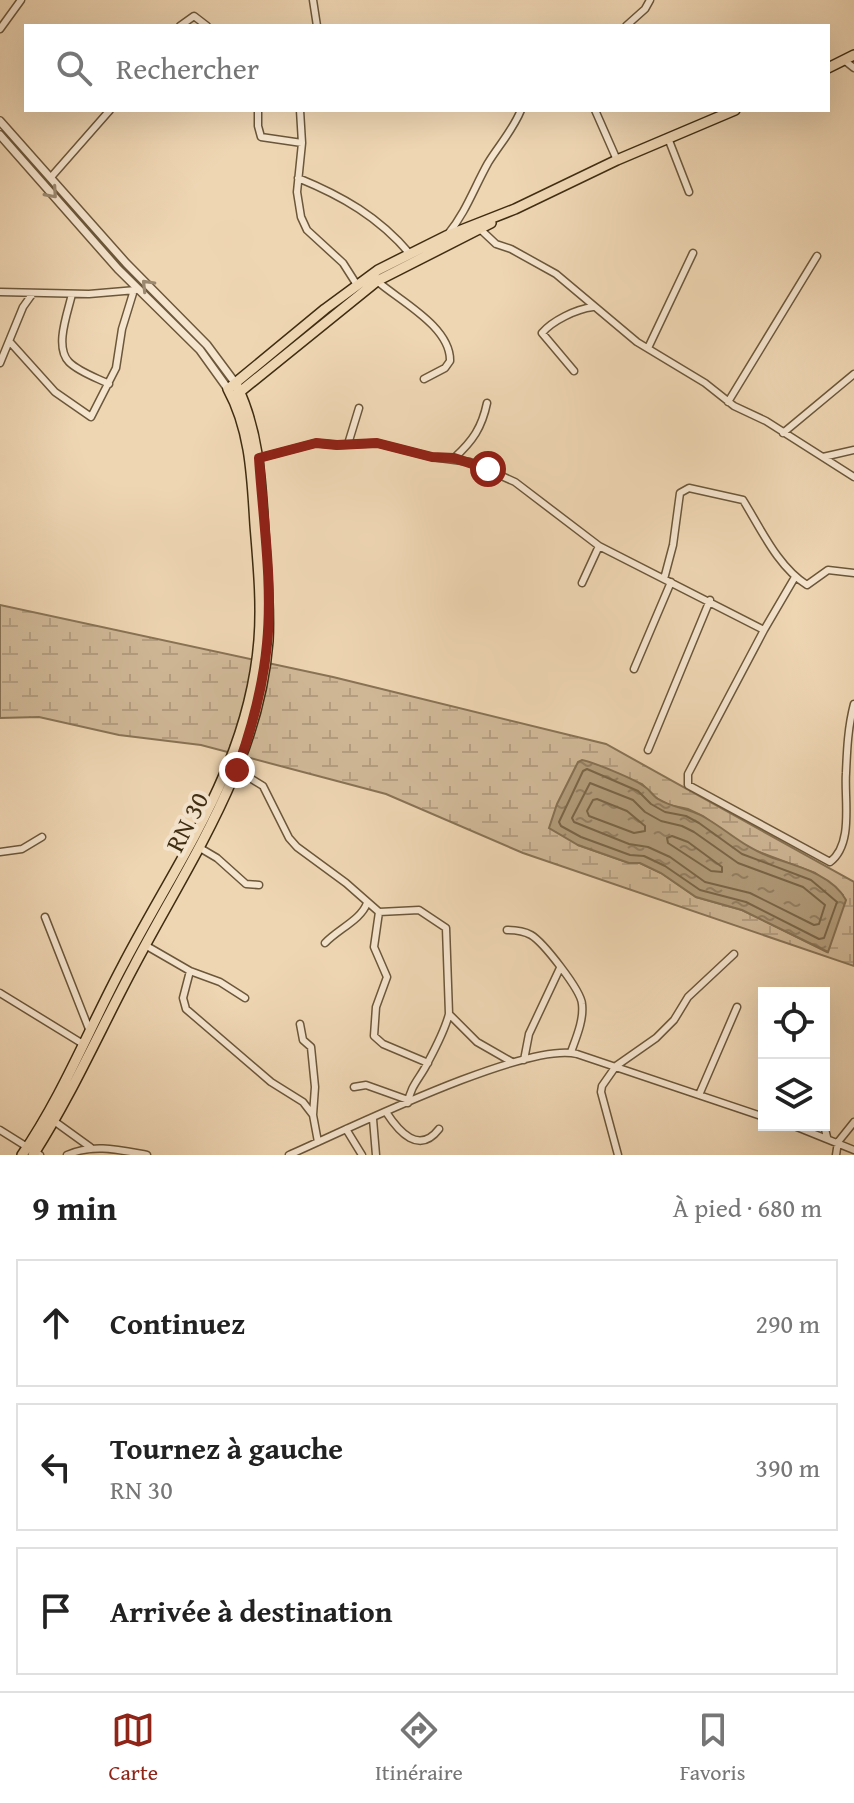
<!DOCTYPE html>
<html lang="fr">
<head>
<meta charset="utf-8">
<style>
	:root { --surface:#fff; --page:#f6f6f6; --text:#222; --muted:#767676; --line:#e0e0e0; --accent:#8f2418 }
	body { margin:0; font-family:"Gentium Book Plus",serif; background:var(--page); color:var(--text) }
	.controls { position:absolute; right:24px; bottom:24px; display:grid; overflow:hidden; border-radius:0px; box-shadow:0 8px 32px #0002 }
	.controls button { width:72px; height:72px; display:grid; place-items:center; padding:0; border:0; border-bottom:2px solid var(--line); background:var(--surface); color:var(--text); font:40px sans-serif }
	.stop { position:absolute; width:24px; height:24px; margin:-18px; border:6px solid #8f2418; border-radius:50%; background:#fff }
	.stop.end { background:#8f2418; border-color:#fff; box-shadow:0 2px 8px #0008 }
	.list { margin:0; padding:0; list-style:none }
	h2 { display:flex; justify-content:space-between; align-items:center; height:104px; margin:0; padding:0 32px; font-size:34px }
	h2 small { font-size:26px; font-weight:400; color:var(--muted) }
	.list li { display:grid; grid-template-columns:52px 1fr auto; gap:24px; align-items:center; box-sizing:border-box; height:128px; margin:0 16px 16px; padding:0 16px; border:2px solid var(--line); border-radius:0px }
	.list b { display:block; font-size:30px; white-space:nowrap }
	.list p { margin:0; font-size:26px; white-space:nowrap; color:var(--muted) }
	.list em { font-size:26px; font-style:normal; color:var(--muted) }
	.icon { flex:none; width:44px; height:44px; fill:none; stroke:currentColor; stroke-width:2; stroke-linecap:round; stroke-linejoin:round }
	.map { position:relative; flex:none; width:854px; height:1155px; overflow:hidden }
	.search { position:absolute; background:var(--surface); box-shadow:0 8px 32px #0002; left:24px; right:24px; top:24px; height:88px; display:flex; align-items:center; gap:20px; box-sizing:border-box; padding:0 28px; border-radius:0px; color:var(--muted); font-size:30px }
	.sheet { height:536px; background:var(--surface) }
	nav { display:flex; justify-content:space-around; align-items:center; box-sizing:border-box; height:112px; border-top:2px solid var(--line); background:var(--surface); font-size:22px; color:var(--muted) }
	nav a { display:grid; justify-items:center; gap:4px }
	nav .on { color:var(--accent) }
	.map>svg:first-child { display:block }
	.wetland { fill:url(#wetland-marsh); stroke:#887355; stroke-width:2; fill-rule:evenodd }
	.water { fill:url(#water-ripples); stroke:#857052; stroke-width:2 }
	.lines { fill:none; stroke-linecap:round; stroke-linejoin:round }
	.shore { stroke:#796547; stroke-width:2 }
	.minor-casing { stroke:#6b573a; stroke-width:9 }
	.tertiary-casing { stroke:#6b573a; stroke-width:10 }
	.primary-casing { stroke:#3f2d12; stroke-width:12 }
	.minor { stroke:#f5e4ce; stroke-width:6 }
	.tertiary { stroke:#f5e4ce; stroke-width:7 }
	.primary { stroke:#efd6b3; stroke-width:9 }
	.oneway { stroke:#9a8870 }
	.route { stroke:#8f2418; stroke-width:10 }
	.labels { text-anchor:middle; stroke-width:8; stroke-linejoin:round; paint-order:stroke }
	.street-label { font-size:26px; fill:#3f2d12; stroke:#f5e4ce }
</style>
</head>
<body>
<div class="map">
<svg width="854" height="1155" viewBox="0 0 854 1155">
	<defs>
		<pattern id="wetland-marsh" width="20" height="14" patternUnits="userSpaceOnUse" patternTransform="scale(2)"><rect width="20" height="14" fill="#d1b998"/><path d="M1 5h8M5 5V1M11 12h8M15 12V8" fill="none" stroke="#b49f82"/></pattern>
		<pattern id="water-ripples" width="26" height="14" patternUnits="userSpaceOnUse" patternTransform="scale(2)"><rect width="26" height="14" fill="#b39d7c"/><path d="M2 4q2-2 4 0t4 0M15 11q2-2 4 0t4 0" fill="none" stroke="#938064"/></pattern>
	</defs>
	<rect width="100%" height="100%" fill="#efd6b3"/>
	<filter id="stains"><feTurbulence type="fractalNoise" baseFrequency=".0025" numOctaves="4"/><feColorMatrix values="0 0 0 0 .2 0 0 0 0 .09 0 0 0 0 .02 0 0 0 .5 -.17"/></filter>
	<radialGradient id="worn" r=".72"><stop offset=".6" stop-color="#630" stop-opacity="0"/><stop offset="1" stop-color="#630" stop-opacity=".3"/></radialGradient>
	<path class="wetland" d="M0,605L333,677L606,744L854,882V966L523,853L386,794L201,745L119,735L39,717L0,718ZM600,767L642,784L656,798L669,805L688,809L703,816L746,847L815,873L843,895L827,952L742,910L696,897L661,873L640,863H629L578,845Z"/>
	<path class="water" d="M582,760C593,762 637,780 645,787C650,790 653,796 658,799C672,808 689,808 704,817C730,832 743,847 773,858C797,866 833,875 846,900L828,952L742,910L696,897L661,873L640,863H629L578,845L549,828L557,804L578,762Z"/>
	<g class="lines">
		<path class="shore" d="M587,769L638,791L651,804L665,812L686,816L699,823L742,854L811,880L837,902L824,938L819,939L746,902L700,890L665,866L644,856L630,855L581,837L561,826L559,822L583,771Z
			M590,783L633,800L645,812L661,821L682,826L694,832L738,863L803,887L825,905L819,924L814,925L750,893L705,882L670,857L648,847L629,844L574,822L572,818Z
			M597,799L627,811L645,826V831L634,833L589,816L587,811L593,800Z
			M672,836L688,842L722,867V872L711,871L668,843L667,838Z"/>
		<g class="minor-casing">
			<path id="minor" d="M313,0L317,26
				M180,26L194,16L207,26
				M626,26L645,9L650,0
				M0,29L21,0
				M844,60L854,68
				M258,110V126L261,137L302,143
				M300,110L302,143L297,192L301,217L307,230L343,263L357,285
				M595,110L617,160
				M668,138L689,192
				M52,176L110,110
				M298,178C342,196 379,217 410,254
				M480,229L496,244L511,249L556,274L637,342L705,383L734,406L766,421L854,477
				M448,234C466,212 474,188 488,163C499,145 513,130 521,110
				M377,281C400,301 451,327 450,361L445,368L424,379
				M0,292L89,294L136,290
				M72,294C68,312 54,347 69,362C79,372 97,378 109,384
				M10,342L55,392L91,417L116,368L122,329L134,290
				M648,348L693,253
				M0,363L23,307L33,293
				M574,371L542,333C552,321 576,309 593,307
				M728,402L817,256
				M783,433L854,374
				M348,444L359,408
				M823,457L854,450
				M259,458L316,443L337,445L377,443L432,457L470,462L515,482L599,546L764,630
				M454,458C473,441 482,427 487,403
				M795,577L764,630L688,774V785L830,862C854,844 844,799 846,773C847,749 848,727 854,704
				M664,579L673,545L680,493L689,488L743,500C761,529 778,567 807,585L828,570L854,573
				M582,583L599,546
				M634,669L671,582
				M648,750L710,600
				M237,770L263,786L289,838L297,847L346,883L379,912L419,910L446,928L449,1014C445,1030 436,1047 428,1062C421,1077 410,1086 408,1103
				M200,848L217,858L246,884L259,885
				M0,852L22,849L42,837
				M379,912L374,947L387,977L376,1007L374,1036L383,1044L428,1063
				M45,917L89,1029
				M507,930C515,930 524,931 531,935C543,942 581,990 582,1004C584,1020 576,1038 571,1052
				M325,943C338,929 361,920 367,903
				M145,945L190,971L183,998L186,1009L271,1082L303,1102L313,1115
				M190,971L220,982L245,998
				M0,993L83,1044
				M449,1014L477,1042L512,1062
				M300,1024L303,1040L311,1047L315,1087L313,1115L318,1142
				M524,1060L529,1034L560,968
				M354,1087L366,1085L408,1100
				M699,1095L737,1007
				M386,1112C399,1132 419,1155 439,1129
				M373,1119L376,1155
				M54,1121L90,1147
				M792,1125L854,1150
				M824,1125L827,1137
				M346,1129L362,1155
				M0,1130L40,1155
				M67,1155C93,1143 120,1150 147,1155
				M289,1155C344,1131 526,1041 577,1054L764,1117
				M618,1155L601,1092L602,1086L616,1066L656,1038L674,1020L688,997L734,954
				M836,1155L838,1142L854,1122"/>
		</g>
		<g class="tertiary-casing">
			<path id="tertiary" d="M0,121L126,263L207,345L236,384
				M0,135L118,269L200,350L228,389"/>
		</g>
		<g class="primary-casing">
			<path id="primary" d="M828,68L854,55
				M236,395L377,281L491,223
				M22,1155C62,1097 89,1029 122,967C178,859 249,766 259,640C262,602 258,563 255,525C252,479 251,431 228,389L325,309L378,270L446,236L515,209L617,160L735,110
				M33,1155C71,1096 100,1030 133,968C188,863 259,763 268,641C270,605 266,568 264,532C261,481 259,431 236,384"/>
		</g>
		<use href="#minor" class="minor"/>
		<use href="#tertiary" class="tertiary"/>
		<use href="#primary" class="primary"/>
	</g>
	<defs><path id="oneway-chevron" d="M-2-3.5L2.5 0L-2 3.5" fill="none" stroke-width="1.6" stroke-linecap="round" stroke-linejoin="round" transform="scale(2)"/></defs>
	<g class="oneway">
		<use href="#oneway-chevron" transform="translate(52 193) rotate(49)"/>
		<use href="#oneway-chevron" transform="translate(147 285) rotate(-134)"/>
	</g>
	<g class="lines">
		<path class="route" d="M237,770C252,728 263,687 267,644C273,583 263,519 259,458L316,443L337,445L377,443L432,457L454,458L488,469"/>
	</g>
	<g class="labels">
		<g class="street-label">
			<text transform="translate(187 822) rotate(-63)" y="9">RN 30</text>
		</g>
	</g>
	<rect width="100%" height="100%" filter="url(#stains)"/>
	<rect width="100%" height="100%" fill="url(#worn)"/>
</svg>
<div class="controls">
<button><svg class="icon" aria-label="locate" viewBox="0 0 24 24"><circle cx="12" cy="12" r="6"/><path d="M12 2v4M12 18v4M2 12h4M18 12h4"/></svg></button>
<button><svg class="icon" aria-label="layers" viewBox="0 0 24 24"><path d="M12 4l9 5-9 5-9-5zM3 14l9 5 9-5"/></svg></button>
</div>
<div class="stop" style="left:488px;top:469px"></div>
<div class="stop end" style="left:237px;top:770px"></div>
<div class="search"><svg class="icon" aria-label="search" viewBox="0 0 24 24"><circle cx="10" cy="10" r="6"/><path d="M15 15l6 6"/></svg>Rechercher</div>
</div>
<section class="sheet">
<h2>9 min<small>À pied · 680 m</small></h2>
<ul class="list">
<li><svg class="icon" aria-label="ahead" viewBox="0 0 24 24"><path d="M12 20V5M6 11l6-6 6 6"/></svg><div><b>Continuez</b></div><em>290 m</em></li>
<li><svg class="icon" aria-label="left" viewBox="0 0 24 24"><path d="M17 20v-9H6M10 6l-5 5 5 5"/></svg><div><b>Tournez à gauche</b><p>RN 30</p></div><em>390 m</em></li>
<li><svg class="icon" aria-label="arrive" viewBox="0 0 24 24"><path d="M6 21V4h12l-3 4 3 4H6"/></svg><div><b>Arrivée à destination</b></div></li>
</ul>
</section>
<nav>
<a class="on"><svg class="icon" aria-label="map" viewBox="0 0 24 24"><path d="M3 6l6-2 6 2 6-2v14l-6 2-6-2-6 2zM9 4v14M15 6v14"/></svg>Carte</a>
<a><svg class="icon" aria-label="directions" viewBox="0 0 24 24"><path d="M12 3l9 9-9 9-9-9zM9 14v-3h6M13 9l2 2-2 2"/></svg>Itinéraire</a>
<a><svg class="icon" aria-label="saved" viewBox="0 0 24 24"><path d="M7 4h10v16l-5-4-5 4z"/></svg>Favoris</a>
</nav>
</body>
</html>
